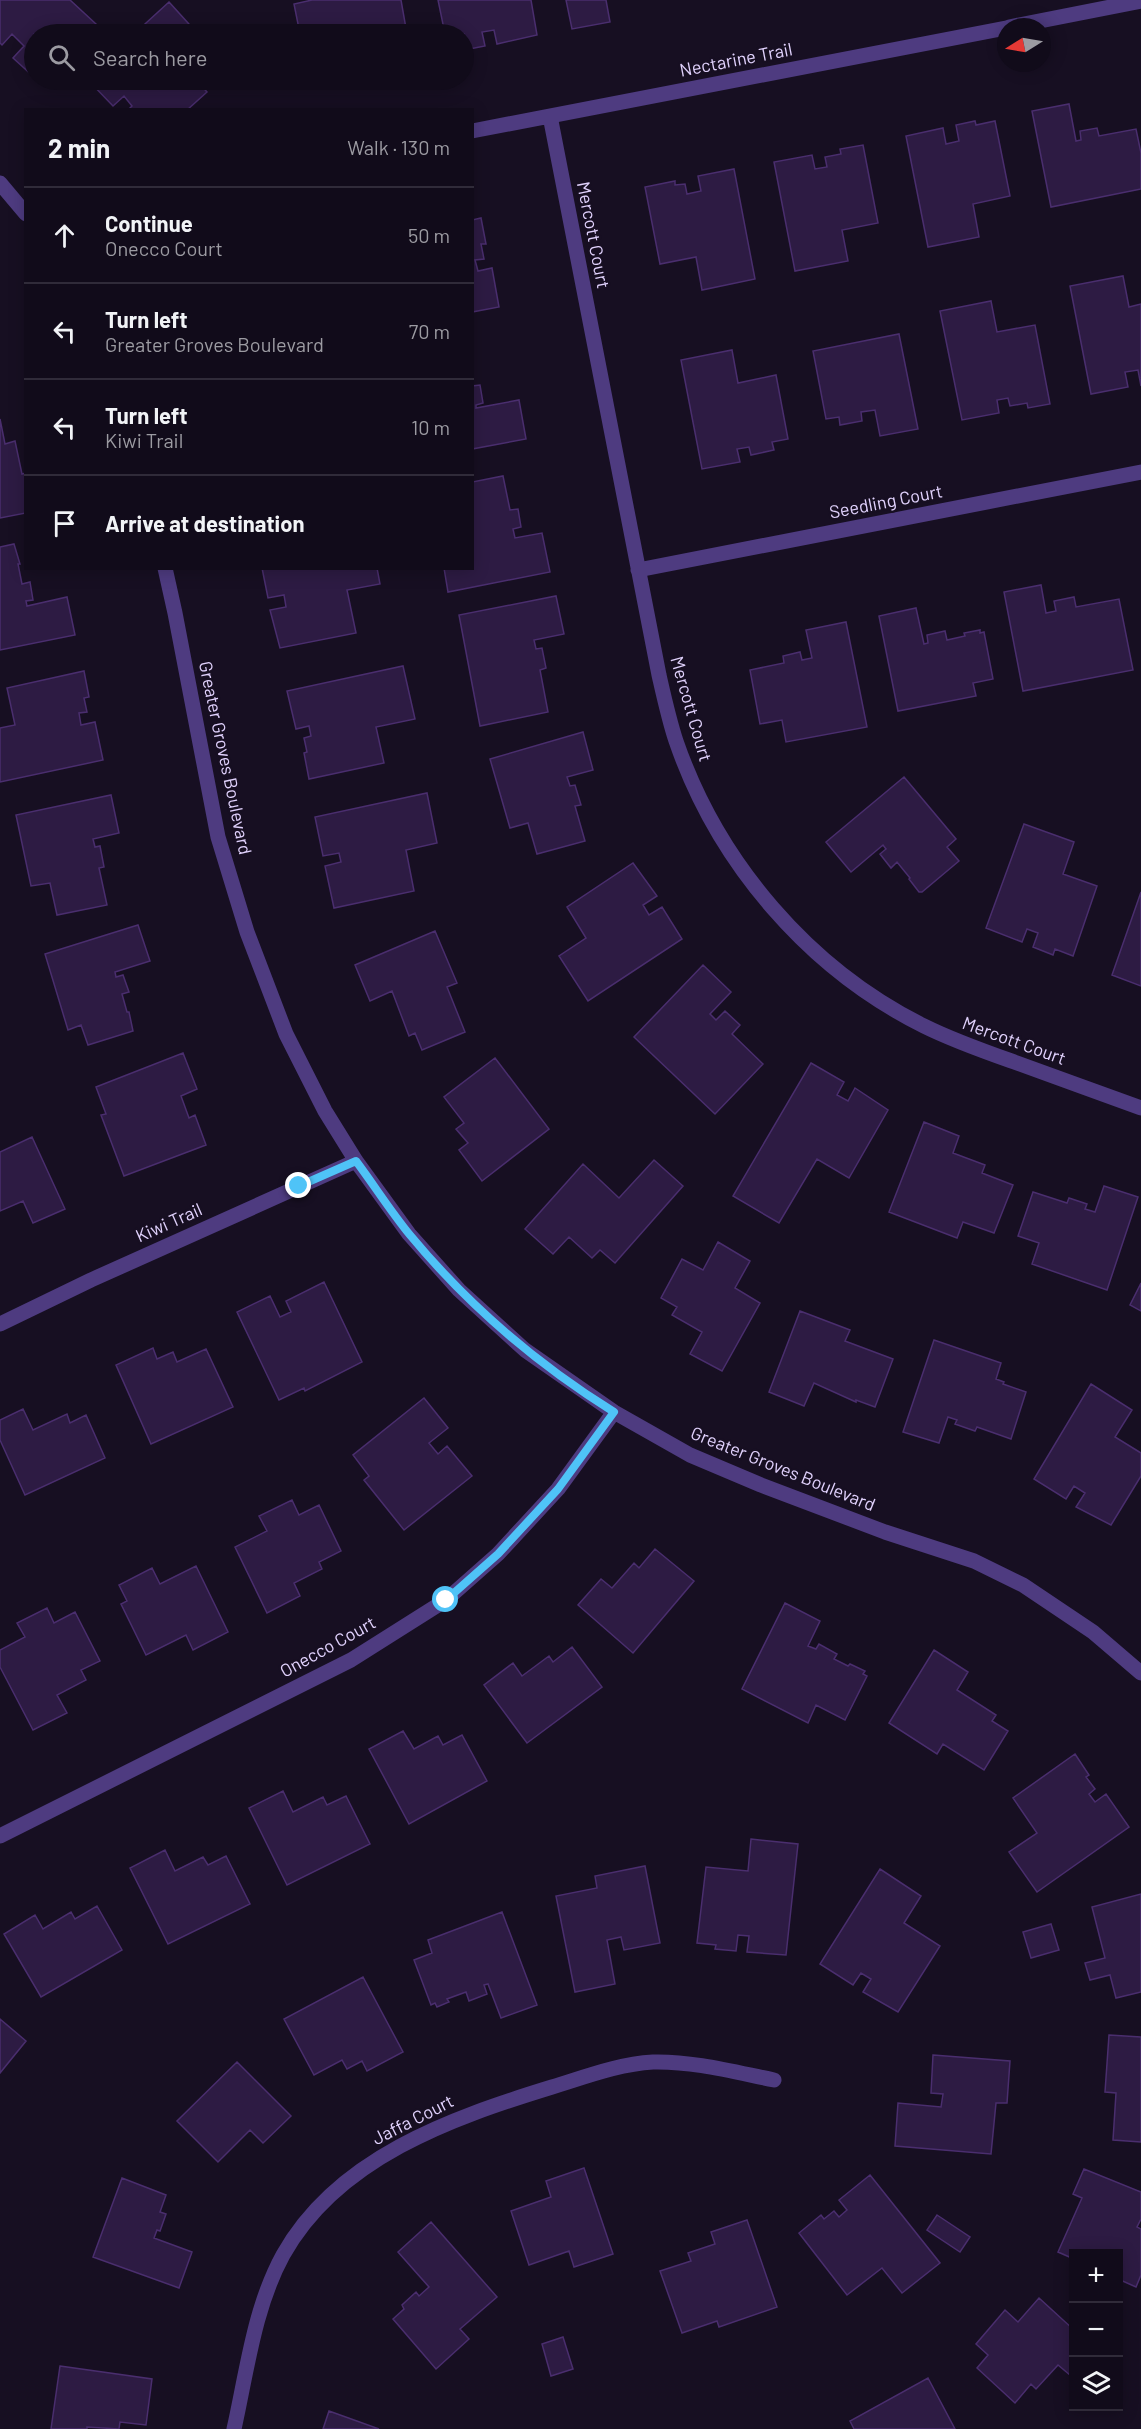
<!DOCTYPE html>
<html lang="en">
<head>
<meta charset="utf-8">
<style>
	:root { --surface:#110b1a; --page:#1a1423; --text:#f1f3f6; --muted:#9c9ba2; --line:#302b39 }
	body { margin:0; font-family:Barlow,sans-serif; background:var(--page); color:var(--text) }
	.controls { position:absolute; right:18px; bottom:18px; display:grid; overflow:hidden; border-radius:0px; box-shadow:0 3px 15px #0003 }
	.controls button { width:54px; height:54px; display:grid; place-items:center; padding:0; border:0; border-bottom:2px solid var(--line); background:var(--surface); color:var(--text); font:30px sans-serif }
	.compass { position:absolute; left:997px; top:18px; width:54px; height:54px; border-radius:50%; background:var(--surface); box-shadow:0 3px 15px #0003; rotate:259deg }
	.stop { position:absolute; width:18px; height:18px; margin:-14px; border:4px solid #4fc3f7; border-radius:50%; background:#fff }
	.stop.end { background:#4fc3f7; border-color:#fff; box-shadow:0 2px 6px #0008 }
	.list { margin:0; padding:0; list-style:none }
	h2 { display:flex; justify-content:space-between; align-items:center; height:78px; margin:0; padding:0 24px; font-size:26px }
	h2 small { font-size:20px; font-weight:400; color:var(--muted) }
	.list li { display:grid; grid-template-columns:39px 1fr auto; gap:18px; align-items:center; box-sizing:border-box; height:96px; padding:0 24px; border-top:2px solid var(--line) }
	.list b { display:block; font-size:22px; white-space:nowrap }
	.list p { margin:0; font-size:20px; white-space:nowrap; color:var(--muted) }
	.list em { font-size:20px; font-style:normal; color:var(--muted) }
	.icon { flex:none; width:33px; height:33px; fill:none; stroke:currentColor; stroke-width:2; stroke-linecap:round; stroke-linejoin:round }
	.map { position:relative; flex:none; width:1141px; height:2429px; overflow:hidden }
	.search { position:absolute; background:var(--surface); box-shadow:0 3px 15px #0003; left:24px; top:24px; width:450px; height:66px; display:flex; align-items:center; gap:15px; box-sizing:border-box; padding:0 21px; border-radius:33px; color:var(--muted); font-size:22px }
	.panel { position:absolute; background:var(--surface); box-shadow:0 3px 15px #0003; left:24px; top:108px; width:450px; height:462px; border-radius:0px }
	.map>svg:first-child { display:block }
	.building { fill:#2d1b43; stroke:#4a2e6e; stroke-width:1.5 }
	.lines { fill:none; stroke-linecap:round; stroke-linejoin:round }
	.street { stroke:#4e3b80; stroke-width:15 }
	.route { stroke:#4fc3f7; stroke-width:8 }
	.labels { text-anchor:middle; stroke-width:4.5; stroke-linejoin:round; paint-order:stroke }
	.street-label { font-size:18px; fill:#e1d2fd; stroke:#170f22 }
</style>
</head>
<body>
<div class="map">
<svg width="1141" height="2429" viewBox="0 0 1141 2429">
	<rect width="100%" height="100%" fill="#170f22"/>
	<path class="building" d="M0,0H70L96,24L87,34H34V77L13,58L24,46L12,34L2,45L0,43Z
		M312,0H401L407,34H300L294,4Z
		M438,0H531L537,35L497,44L494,30L482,32L485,46L464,50V34H445Z
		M566,0H606L610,22L572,29Z
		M169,2L198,34H134Z
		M88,80H196L207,92L187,110H128L132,106L124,96L113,106Z
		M1069,104L1076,141L1081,140L1080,131L1097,128L1099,136L1136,129L1141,153V189L1051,207L1032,111Z
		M975,121L976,125L995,121L1010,196L973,204L979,237L928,247L906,136L943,128L946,144L959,141L956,125Z
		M863,145L878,223L842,230L848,261L795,271L774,162L812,155L815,169L827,167L825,157L841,154L840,149Z
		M734,169L755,279L702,290L696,257L660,264L645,187L675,181V185L685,184L687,194L701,191L698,176Z
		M481,218L486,244H481L484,259L475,260L478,271L492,268L499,307L472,312V220Z
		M1123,276L1129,307L1141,304V386L1138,370L1125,372L1128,387L1091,394L1070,286Z
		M991,301L997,332L1035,325L1050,404L1028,408L1027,403L1010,406L1008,398L997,400L999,413L962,420L940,311Z
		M899,334L918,429L880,436L875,410L861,412L862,421L840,425L839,417L826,419L813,351Z
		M732,350L738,383L776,375L788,439L772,442L774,450L751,455L749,447L737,449L740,462L702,469L681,360Z
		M480,385L483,403L476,405V408L519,400L526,439L472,449V386Z
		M0,419L5,444L15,441L22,474L26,473V513L0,518Z
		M503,476L510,510L518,509L521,527L513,529L515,538L542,533L550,572L448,592L444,568H472V482Z
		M14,544L20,564H18L22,584L30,582L33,600L26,601L27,606L67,597L75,635L0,650V547Z
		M262,568H377L380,584L347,590L356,633L280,648L270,610L286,607L284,595L268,598Z
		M1041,585L1046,613L1056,611L1054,601L1074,597L1076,607L1119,599L1133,670L1023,691L1004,592Z
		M556,596L564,634L534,640L536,649L542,648L546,668L540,670L548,712L480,726L459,615Z
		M916,608L924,644L928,643L927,635L945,631L947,640L965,636L964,633L980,630V633L984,632L993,679L973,683L976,696L898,711L879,616Z
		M846,622L867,727L786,742L782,720L760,724L750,670L784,663L783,656L800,652L802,660L812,658L806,630Z
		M403,666L415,719L376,727L384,763L309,779L304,753L307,752L304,738L311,736L309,726L296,729L287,691Z
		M84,671L89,697L84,698L87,712L79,713L81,725L95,722L103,760L0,782V728L15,725L7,688Z
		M583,732L593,770L567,777L570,786L575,785L581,805L575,806L585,841L537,854L528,823L510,828L490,759Z
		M904,777L956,839L947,847L959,861L922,892H919L909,879L910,878L897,862L891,868L880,854L886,849L883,845L851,872L826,842Z
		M427,793L437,843L406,850L414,891L334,908L325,866L341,862L339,853L323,856L315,817Z
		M111,795L119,833L93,839L95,847L100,846L104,867L99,868L107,905L57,915L50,883L31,886L16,815Z
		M1024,824L1074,842L1063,874L1097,886L1073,956L1055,949L1053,955L1033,947L1038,933L1027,929L1022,942L986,928Z
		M633,863L657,896L643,905L649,915L662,907L682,939L588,1001L559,956L586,938L567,907Z
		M1141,892V986L1112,975Z
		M138,925L150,961L115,972L116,977L123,975L129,992L122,994L127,1012H129L133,1031L88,1045L81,1025L68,1030L45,954Z
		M435,931L457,983L447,987L465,1032L422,1050L415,1033L409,1036L392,991L370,1001L355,965Z
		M703,965L731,992L710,1014L716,1020L725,1011L740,1025L732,1034L763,1064L715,1114L634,1037Z
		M183,1053L197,1089L181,1096L189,1118L195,1115L206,1145L124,1176L101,1115L106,1114L96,1087Z
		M495,1058L549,1129L482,1181L459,1150L468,1143L456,1129L464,1123L444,1097Z
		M811,1063L844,1082L837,1095L848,1101L855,1088L888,1110L849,1178L817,1159L779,1223L733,1196Z
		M924,1122L959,1136L953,1153L985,1165L982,1173L1013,1185L994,1233L963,1222L957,1238L889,1212Z
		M32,1137L65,1209L33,1223L23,1201L0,1211V1152Z
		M654,1160L683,1186L615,1263L600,1250L592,1258L569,1237L553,1254L525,1229L583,1164L619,1198Z
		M1104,1186L1138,1197L1107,1290L1032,1264L1039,1243L1018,1236L1033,1192L1067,1203L1069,1198L1087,1204L1085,1209L1095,1212Z
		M718,1242L750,1261L735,1288L760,1303L722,1371L690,1354L702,1332L672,1315L677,1307L661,1298L682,1259L703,1270Z
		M324,1282L362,1362L305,1391L304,1388L279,1400L237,1312L270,1296L280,1317L291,1312L286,1301Z
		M1141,1283V1311L1130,1305Z
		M800,1311L850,1330L845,1341L893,1359L875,1407L856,1400V1402L814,1383L804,1406L769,1392Z
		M934,1340L1001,1363L996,1379L1004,1382L1003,1384L1026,1392L1011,1439L977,1427L975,1431L955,1424L957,1420L948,1417L939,1443L903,1432Z
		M153,1348L157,1359L173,1352L177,1362L206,1349L233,1407L151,1444L116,1365Z
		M1091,1384L1132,1410L1115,1437L1141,1453V1476L1111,1525L1076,1507L1085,1493L1074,1486L1066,1499L1034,1479Z
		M424,1398L448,1428L429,1443L438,1454L447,1446L472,1476L404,1530L364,1480L369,1476L353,1455Z
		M23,1409L33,1430L67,1414L70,1423L86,1415L105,1458L25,1495L0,1440V1420Z
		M292,1500L299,1515L319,1505L341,1551L319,1562L322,1569L294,1583L300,1596L267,1613L235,1547L267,1531L259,1516Z
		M655,1549L694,1581L633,1653L578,1605L601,1579L612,1588L634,1563L639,1568Z
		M196,1566L228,1632L193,1650L186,1635L146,1655L121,1604L127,1601L119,1585L152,1568L160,1584Z
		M785,1603L820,1621L808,1646L816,1649L819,1644L837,1654L834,1659L848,1666L850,1664L865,1671L863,1674L867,1676L845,1720L816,1705L808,1723L742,1689Z
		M47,1608L54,1623L75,1612L100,1661L81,1670L86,1680L57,1695L67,1713L33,1730L0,1667V1650L25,1637L17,1623Z
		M572,1647L602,1687L527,1743L484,1685L513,1663L522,1676L549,1656L553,1662Z
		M934,1650L968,1672L957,1690L996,1715L992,1721L1008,1731L984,1770L943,1744L937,1754L889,1723Z
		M403,1731L414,1749L438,1736L443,1745L462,1735L487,1781L409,1824L369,1749Z
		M1075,1754L1089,1775L1086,1777L1095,1789L1089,1794L1095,1802L1106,1794L1129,1827L1037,1892L1009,1852L1037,1833L1013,1798Z
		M283,1791L293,1812L323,1797L327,1805L346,1796L370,1844L287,1885L249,1808Z
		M751,1839L798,1844L786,1955L747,1952L749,1936L738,1935L736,1951L715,1949L716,1945L697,1943L706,1867L748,1871Z
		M165,1850L175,1871L203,1857L208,1865L226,1856L250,1904L168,1944L130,1868Z
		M645,1866L660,1943L624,1950L621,1937L607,1940L615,1984L575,1992L556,1896L597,1888L595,1876Z
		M880,1869L921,1896L904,1923L940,1946L898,2012L863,1992L871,1979L861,1973L853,1985L820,1964Z
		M1141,1894V1992L1116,1998L1110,1975L1090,1980L1085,1963L1105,1958L1092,1907Z
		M97,1906L122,1950L41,1997L4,1934L35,1915L43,1929L71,1912L75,1919Z
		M502,1912L537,2005L501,2018L488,1984L484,1985L487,1994L469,2001L466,1992L447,1999L449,2002L437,2007L435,2003L431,2005L414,1960L432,1953L428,1940Z
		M1051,1924L1059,1950L1031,1958L1023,1932Z
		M363,1977L403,2052L367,2071L362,2061L347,2069L342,2060L314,2075L284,2019Z
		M0,2019L26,2041L0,2073Z
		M1109,2035L1141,2037V2142L1113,2140L1116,2093L1105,2092Z
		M933,2055L1010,2061L1007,2103H996L991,2154L895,2146L898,2103L941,2107L943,2094L931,2093Z
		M237,2062L291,2116L263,2143L250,2130L218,2162L177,2121Z
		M584,2168L613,2254L574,2267L569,2251L529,2265L511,2211L551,2197L546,2181Z
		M1084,2169L1141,2192V2219L1137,2227L1141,2229V2275L1136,2287L1118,2279V2254H1074V2259L1058,2252L1082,2198L1073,2194Z
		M870,2175L940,2263L902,2293L882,2268L847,2295L799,2233L821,2215L824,2219L834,2211L839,2217L847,2210L839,2200Z
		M122,2178L166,2195L160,2212L166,2214L160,2231L157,2230L154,2238L192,2252L179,2288L93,2257Z
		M937,2215L970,2237L960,2252L927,2230Z
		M747,2220L777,2307L719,2327L717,2321L682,2333L660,2271L691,2261L688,2253L715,2244L711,2232Z
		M431,2222L497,2297L460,2329L469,2339L436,2369L393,2319L404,2309L402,2305L416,2292L419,2296L429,2287L398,2252Z
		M1039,2298L1074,2330V2371L1070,2375L1058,2365L1036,2389L1031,2384L1015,2403L977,2368L988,2355L976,2344L1005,2310L1018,2322Z
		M563,2337L573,2369L551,2376L542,2344Z
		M60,2366L152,2379L146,2425L120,2422L119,2429L87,2427V2429H51Z
		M928,2378L955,2429H854L850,2421Z
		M329,2411L379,2429H323Z"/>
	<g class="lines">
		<path class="street" d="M1009,27L1141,1
			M550,116L659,675C664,697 669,720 676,741C718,863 809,969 924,1026C954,1041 986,1052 1017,1063C1058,1078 1100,1093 1141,1108
			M472,131L1006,28
			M0,183L26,214
			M165,568L175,613L218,837L247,932L286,1034L325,1111L356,1161L409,1234L459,1290L525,1350L614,1412L690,1455L761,1485L885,1532L974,1561L1023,1585L1093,1632L1141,1673
			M638,570L1141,472
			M0,1324L91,1280L356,1161
			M0,1836L351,1660L446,1600L498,1554L558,1489L614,1412
			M234,2429C247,2371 254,2308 283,2255C337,2158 451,2118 552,2087C585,2077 618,2064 653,2062C693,2061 734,2072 774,2080"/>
	</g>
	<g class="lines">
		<path class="route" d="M299,1186L356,1161C374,1185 391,1212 410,1235C468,1305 537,1364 614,1412L558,1489L498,1554L446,1600"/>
	</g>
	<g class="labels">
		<g class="street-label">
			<text transform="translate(736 60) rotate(-11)" y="6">Nectarine Trail</text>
			<text transform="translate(593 235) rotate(79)" y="6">Mercott Court</text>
			<text transform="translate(886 502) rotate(-11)" y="6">Seedling Court</text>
			<text transform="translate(691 709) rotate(74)" y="6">Mercott Court</text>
			<text transform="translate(225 758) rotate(78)" y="6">Greater Groves Boulevard</text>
			<text transform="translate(1014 1041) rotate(20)" y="6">Mercott Court</text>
			<text transform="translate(169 1223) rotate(-24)" y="6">Kiwi Trail</text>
			<text transform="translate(783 1469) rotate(22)" y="6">Greater Groves Boulevard</text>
			<text transform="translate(328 1647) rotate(-29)" y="6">Onecco Court</text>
			<text transform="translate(413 2120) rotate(-27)" y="6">Jaffa Court</text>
		</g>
	</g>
</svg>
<div class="controls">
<button>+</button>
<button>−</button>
<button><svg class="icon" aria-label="layers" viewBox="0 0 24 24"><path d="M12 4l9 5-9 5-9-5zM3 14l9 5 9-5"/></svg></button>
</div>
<svg class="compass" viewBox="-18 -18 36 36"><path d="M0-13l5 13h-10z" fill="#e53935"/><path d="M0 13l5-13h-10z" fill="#9c9ba2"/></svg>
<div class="stop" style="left:446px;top:1600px"></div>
<div class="stop end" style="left:299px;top:1186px"></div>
<div class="search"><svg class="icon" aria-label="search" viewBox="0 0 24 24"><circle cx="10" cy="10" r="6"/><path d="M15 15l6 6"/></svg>Search here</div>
<section class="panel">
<h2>2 min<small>Walk · 130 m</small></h2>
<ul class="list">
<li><svg class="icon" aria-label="ahead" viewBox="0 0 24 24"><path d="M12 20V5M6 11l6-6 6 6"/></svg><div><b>Continue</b><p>Onecco Court</p></div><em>50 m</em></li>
<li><svg class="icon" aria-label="left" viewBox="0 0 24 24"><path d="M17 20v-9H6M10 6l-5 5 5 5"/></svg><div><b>Turn left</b><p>Greater Groves Boulevard</p></div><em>70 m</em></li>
<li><svg class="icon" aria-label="left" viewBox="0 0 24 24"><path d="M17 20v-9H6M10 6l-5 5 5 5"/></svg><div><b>Turn left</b><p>Kiwi Trail</p></div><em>10 m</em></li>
<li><svg class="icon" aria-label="arrive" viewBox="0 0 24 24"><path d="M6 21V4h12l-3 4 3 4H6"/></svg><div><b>Arrive at destination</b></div></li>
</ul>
</section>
</div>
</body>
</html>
